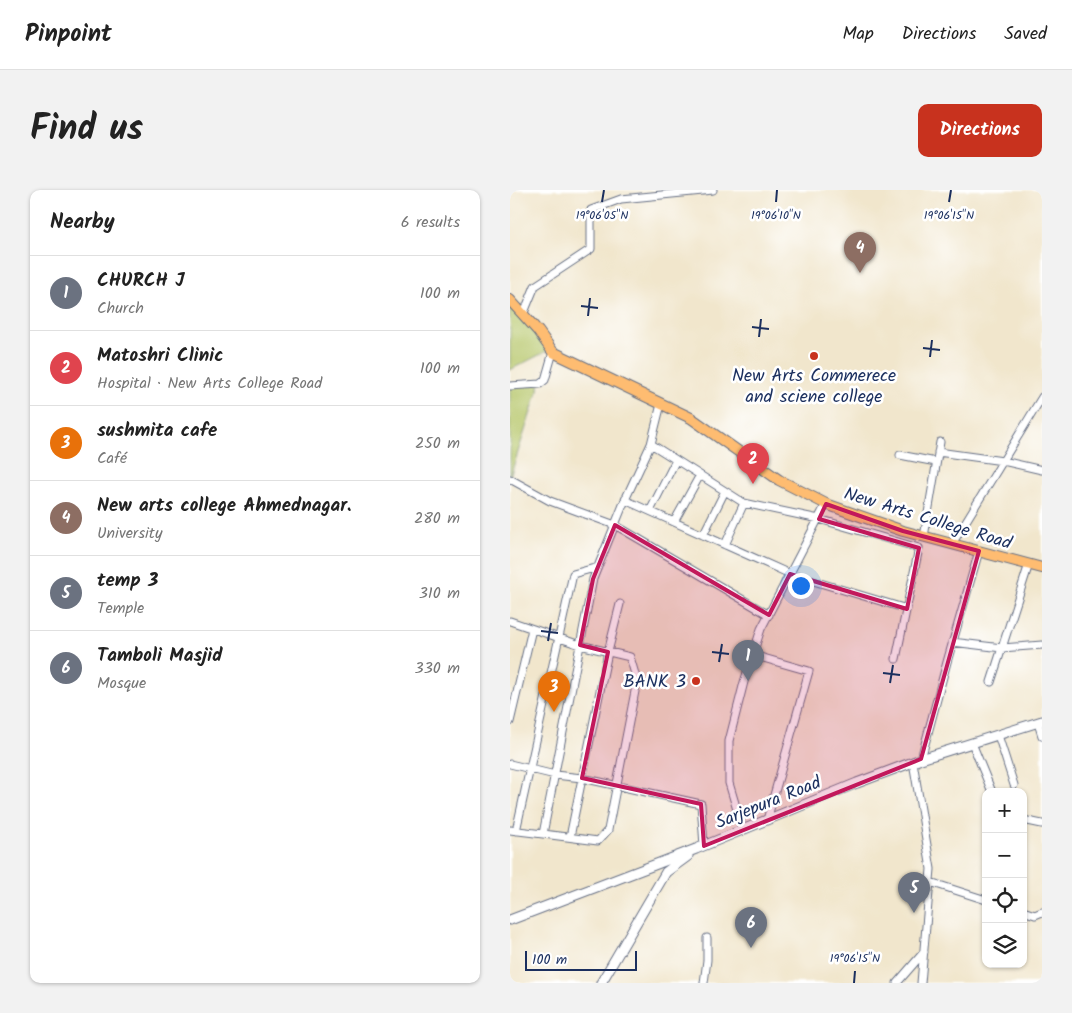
<!DOCTYPE html>
<html lang="en">
<head>
<meta charset="utf-8">
<style>
	:root { --surface:#fff; --page:#f2f2f2; --text:#222; --muted:#767676; --line:#e0e0e0; --accent:#c8321e }
	body { margin:0; font-family:Kalam,sans-serif; background:var(--page); color:var(--text) }
	.controls { position:absolute; right:15px; bottom:15px; display:grid; overflow:hidden; border-radius:10px; box-shadow:0 1px 4px #0004 }
	.controls button { width:45px; height:45px; display:grid; place-items:center; padding:0; border:0; border-bottom:1px solid var(--line); background:var(--surface); color:var(--text); font:25px sans-serif }
	.scale { position:absolute; left:15px; bottom:12px; width:112px; box-sizing:border-box; padding-left:5px; border:2px solid #1b2f5e; border-top:0; font-size:14px; line-height:18px; white-space:nowrap; color:#1b2f5e; -webkit-text-stroke:4px #fff; paint-order:stroke }
	.you { position:absolute; left:290px; top:395px; width:18px; height:18px; margin:-12px; border:4px solid #fff; border-radius:50%; background:#1a73e8; box-shadow:0 0 0 8px #1a73e833 }
	.badge { display:grid; place-items:center; width:32px; height:32px; border-radius:50%; background:var(--accent); color:#fff; font-size:16px; font-weight:700 }
	.pin { position:absolute; translate:-50% -41px; filter:drop-shadow(0 1px 2px #0008) }
	.pin::after { content:''; position:absolute; top:26px; width:18px; height:15px; background:inherit; clip-path:polygon(0 0,100% 0,50% 100%) }
	.list { margin:0; padding:0; list-style:none }
	h2 { display:flex; justify-content:space-between; align-items:center; height:65px; margin:0; padding:0 20px; font-size:21px }
	h2 small { font-size:16px; font-weight:400; color:var(--muted) }
	.list li { display:grid; grid-template-columns:32px 1fr auto; gap:15px; align-items:center; box-sizing:border-box; height:75px; padding:0 20px; border-top:1px solid var(--line) }
	.list b { display:block; font-size:19px; white-space:nowrap }
	.list p { margin:0; font-size:16px; white-space:nowrap; color:var(--muted) }
	.list em { font-size:16px; font-style:normal; color:var(--muted) }
	.icon { flex:none; width:28px; height:28px; fill:none; stroke:currentColor; stroke-width:2; stroke-linecap:round; stroke-linejoin:round }
	.map { position:relative; flex:none; width:532px; height:793px; overflow:hidden; border-radius:10px }
	header { display:flex; align-items:center; gap:30px; box-sizing:border-box; height:70px; padding:0 25px; background:var(--surface); border-bottom:1px solid var(--line) }
	header strong { font-size:24px }
	nav { display:flex; gap:28px; margin-inline-start:auto; font-size:18px }
	.intro { display:flex; align-items:center; justify-content:space-between; box-sizing:border-box; height:120px; padding:0 30px }
	h1 { margin:0; font-size:35px }
	.button { padding:12px 22px; border-radius:10px; background:var(--accent); color:#fff; font-size:18px; font-weight:700 }
	main { display:flex; gap:30px; padding:0 30px }
	aside { flex:1; background:var(--surface); border-radius:10px; box-shadow:0 1px 4px #0004 }
	.map>svg:first-child { display:block }
	.green { fill:#b6c669; stroke:#687a64 }
	.lines { fill:none; stroke-linecap:round; stroke-linejoin:round }
	.minor-casing { stroke:#666f84; stroke-width:9 }
	.tertiary-casing { stroke:#666f84; stroke-width:11 }
	.primary-casing { stroke:#666f84; stroke-width:12 }
	.minor { stroke:#fff; stroke-width:7 }
	.tertiary { stroke:#fff; stroke-width:9 }
	.primary { stroke:#febc71; stroke-width:10 }
	.marked { fill:#c2185b; fill-opacity:0.2; stroke:#c2185b; stroke-width:4; stroke-linejoin:round }
	.ticks { fill:none; stroke:#1b2f5e; stroke-width:2 }
	.poi-dot { fill:#c8321e; stroke:#fff; stroke-width:2 }
	.labels { text-anchor:middle; stroke-width:5; stroke-linejoin:round; paint-order:stroke }
	.poi-label { font-size:18px; fill:#1b2f5e; stroke:#fff }
	.street-label { font-size:18px; fill:#1b2f5e; stroke:#fff }
	.ticks-label { font-size:12px; text-anchor:middle; fill:#1b2f5e; stroke:#fff; stroke-width:5; stroke-linejoin:round; paint-order:stroke }
</style>
</head>
<body>
<header>
<strong>Pinpoint</strong>
<nav><a>Map</a><a>Directions</a><a>Saved</a></nav>
</header>
<div class="intro"><h1>Find us</h1><a class="button">Directions</a></div>
<main>
<aside>
<h2>Nearby<small>6 results</small></h2>
<ul class="list">
<li><span class="badge" style="background:#6b7280">1</span><div><b>CHURCH J</b><p>Church</p></div><em>100 m</em></li>
<li><span class="badge" style="background:#e0444e">2</span><div><b>Matoshri Clinic</b><p>Hospital · New Arts College Road</p></div><em>100 m</em></li>
<li><span class="badge" style="background:#e8710a">3</span><div><b>sushmita cafe</b><p>Café</p></div><em>250 m</em></li>
<li><span class="badge" style="background:#8d6e63">4</span><div><b>New arts college Ahmednagar.</b><p>University</p></div><em>280 m</em></li>
<li><span class="badge" style="background:#6b7280">5</span><div><b>temp 3</b><p>Temple</p></div><em>310 m</em></li>
<li><span class="badge" style="background:#6b7280">6</span><div><b>Tamboli Masjid</b><p>Mosque</p></div><em>330 m</em></li>
</ul>
</aside>
<div class="map">
<svg width="532" height="793" viewBox="0 0 532 793">
	<rect width="100%" height="100%" fill="#fff"/>
	<filter id="ink" filterUnits="userSpaceOnUse"><feTurbulence type="fractalNoise" baseFrequency=".02" numOctaves="2"/><feDisplacementMap in="SourceGraphic" scale="10" xChannelSelector="R" yChannelSelector="G"/><feConvolveMatrix kernelMatrix="1 2 1 2 8 2 1 2 1" color-interpolation-filters="sRGB"/></filter>
	<filter id="wash" filterUnits="userSpaceOnUse"><feTurbulence type="fractalNoise" baseFrequency=".0096" numOctaves="4" result="noise"/><feDisplacementMap in="SourceGraphic" scale="20" xChannelSelector="R" yChannelSelector="G"/><feGaussianBlur stdDeviation="1.12" result="paint"/><feColorMatrix in="noise" values="0 0 0 0 0 0 0 0 0 0 0 0 0 0 0 0 0 1.4 0 .05"/><feComposite in="paint" operator="in"/></filter>
	<g filter="url(#wash)">
		<rect width="100%" height="100%" fill="#f1e6cc"/>
		<path class="green" d="M0,115L41,159L0,180Z
			M30,194L0,287V197Z"/>
	</g>
	<g filter="url(#ink)">
		<g class="lines">
			<g class="minor-casing">
				<path id="minor" d="M13,125L25,96L81,59V20L111,9L203,0
					M0,196L30,194L35,190L43,162
					M141,254L234,313L309,329L409,358L386,469
					M428,262L493,271L532,280
					M390,265L426,272
					M0,289L40,311L105,335L259,425
					M115,310L280,384L397,419
					M140,321L166,270
					M164,332L190,285
					M193,345L215,301
					M414,347L430,252
					M442,354L532,207
					M215,355L234,313
					M0,431L70,455L120,467L127,491L98,640L88,651L33,644L83,389L115,310L141,254L151,214
					M442,452L492,458L532,455
					M243,465L299,481L257,630
					M481,492L519,374
					M0,532L22,439
					M528,533L532,546
					M488,545L504,595
					M462,553L482,602
					M411,569L437,472L469,361
					M403,572L421,679L411,793
					M0,574L45,585L72,588L191,614L194,656
					M513,630L532,634
					M0,640L33,644
					M233,640L219,593V551L234,492L251,439L316,314
					M6,641L63,384L88,377
					M60,647L98,462L110,414
					M420,692L476,710
					M513,721L525,725L532,722
					M194,793L197,770V748
					M387,793L414,762"/>
			</g>
			<g class="tertiary-casing">
				<path id="tertiary" d="M0,730L186,659L347,593L411,569L532,531
					M91,793L156,682L178,666"/>
			</g>
			<g class="primary-casing">
				<path id="primary" d="M0,110L28,141L43,162L181,228L269,290L316,314L393,341L532,378"/>
			</g>
			<use href="#minor" class="minor"/>
			<use href="#tertiary" class="tertiary"/>
			<use href="#primary" class="primary"/>
		</g>
	</g>
	<path class="marked" d="M316,314L393,341L469,361L411,569L194,656L191,614L72,588L98,462L70,455L83,389L105,335L259,425L280,384L397,419L409,358L309,329Z"/>
	<path class="ticks" d="M92,12L94,0M266,12L267,0M439,12L441,0M71,116L88,118M78,126L80,108M242,137L259,139M249,147L251,129M413,158L430,160M420,167L422,150M31,441L48,443M38,451L41,433M202,462L219,464M209,472L212,454M373,483L390,485M380,493L383,475M344,793L345,781"/>
	<g class="poi-dot">
		<circle cx="304" cy="166" r="5"/>
		<circle cx="186" cy="491" r="5"/>
	</g>
	<g class="labels">
		<g class="poi-label">
			<text x="304" y="191">New Arts Commerece<tspan x="304" dy="21">and sciene college</tspan></text>
			<text x="176" y="497" text-anchor="end">BANK 3</text>
		</g>
		<g class="street-label">
			<text transform="translate(418 328) rotate(17)" y="6">New Arts College Road</text>
			<text transform="translate(258 612) rotate(-22)" y="6">Sarjepura Road</text>
		</g>
	</g>
	<g class="ticks-label">
		<text x="92" y="29">19°06'05"N</text>
		<text x="266" y="29">19°06'10"N</text>
		<text x="439" y="29">19°06'15"N</text>
		<text x="345" y="772">19°06'15"N</text>
	</g>
</svg>
<div class="controls">
<button>+</button>
<button>−</button>
<button><svg class="icon" aria-label="locate" viewBox="0 0 24 24"><circle cx="12" cy="12" r="6"/><path d="M12 2v4M12 18v4M2 12h4M18 12h4"/></svg></button>
<button><svg class="icon" aria-label="layers" viewBox="0 0 24 24"><path d="M12 4l9 5-9 5-9-5zM3 14l9 5 9-5"/></svg></button>
</div>
<div class="scale">100 m</div>
<div class="you"></div>
<div class="pin badge" style="left:238px;top:491px;background:#6b7280">1</div>
<div class="pin badge" style="left:243px;top:294px;background:#e0444e">2</div>
<div class="pin badge" style="left:44px;top:522px;background:#e8710a">3</div>
<div class="pin badge" style="left:350px;top:83px;background:#8d6e63">4</div>
<div class="pin badge" style="left:404px;top:723px;background:#6b7280">5</div>
<div class="pin badge" style="left:241px;top:758px;background:#6b7280">6</div>
</div>
</main>
</body>
</html>
